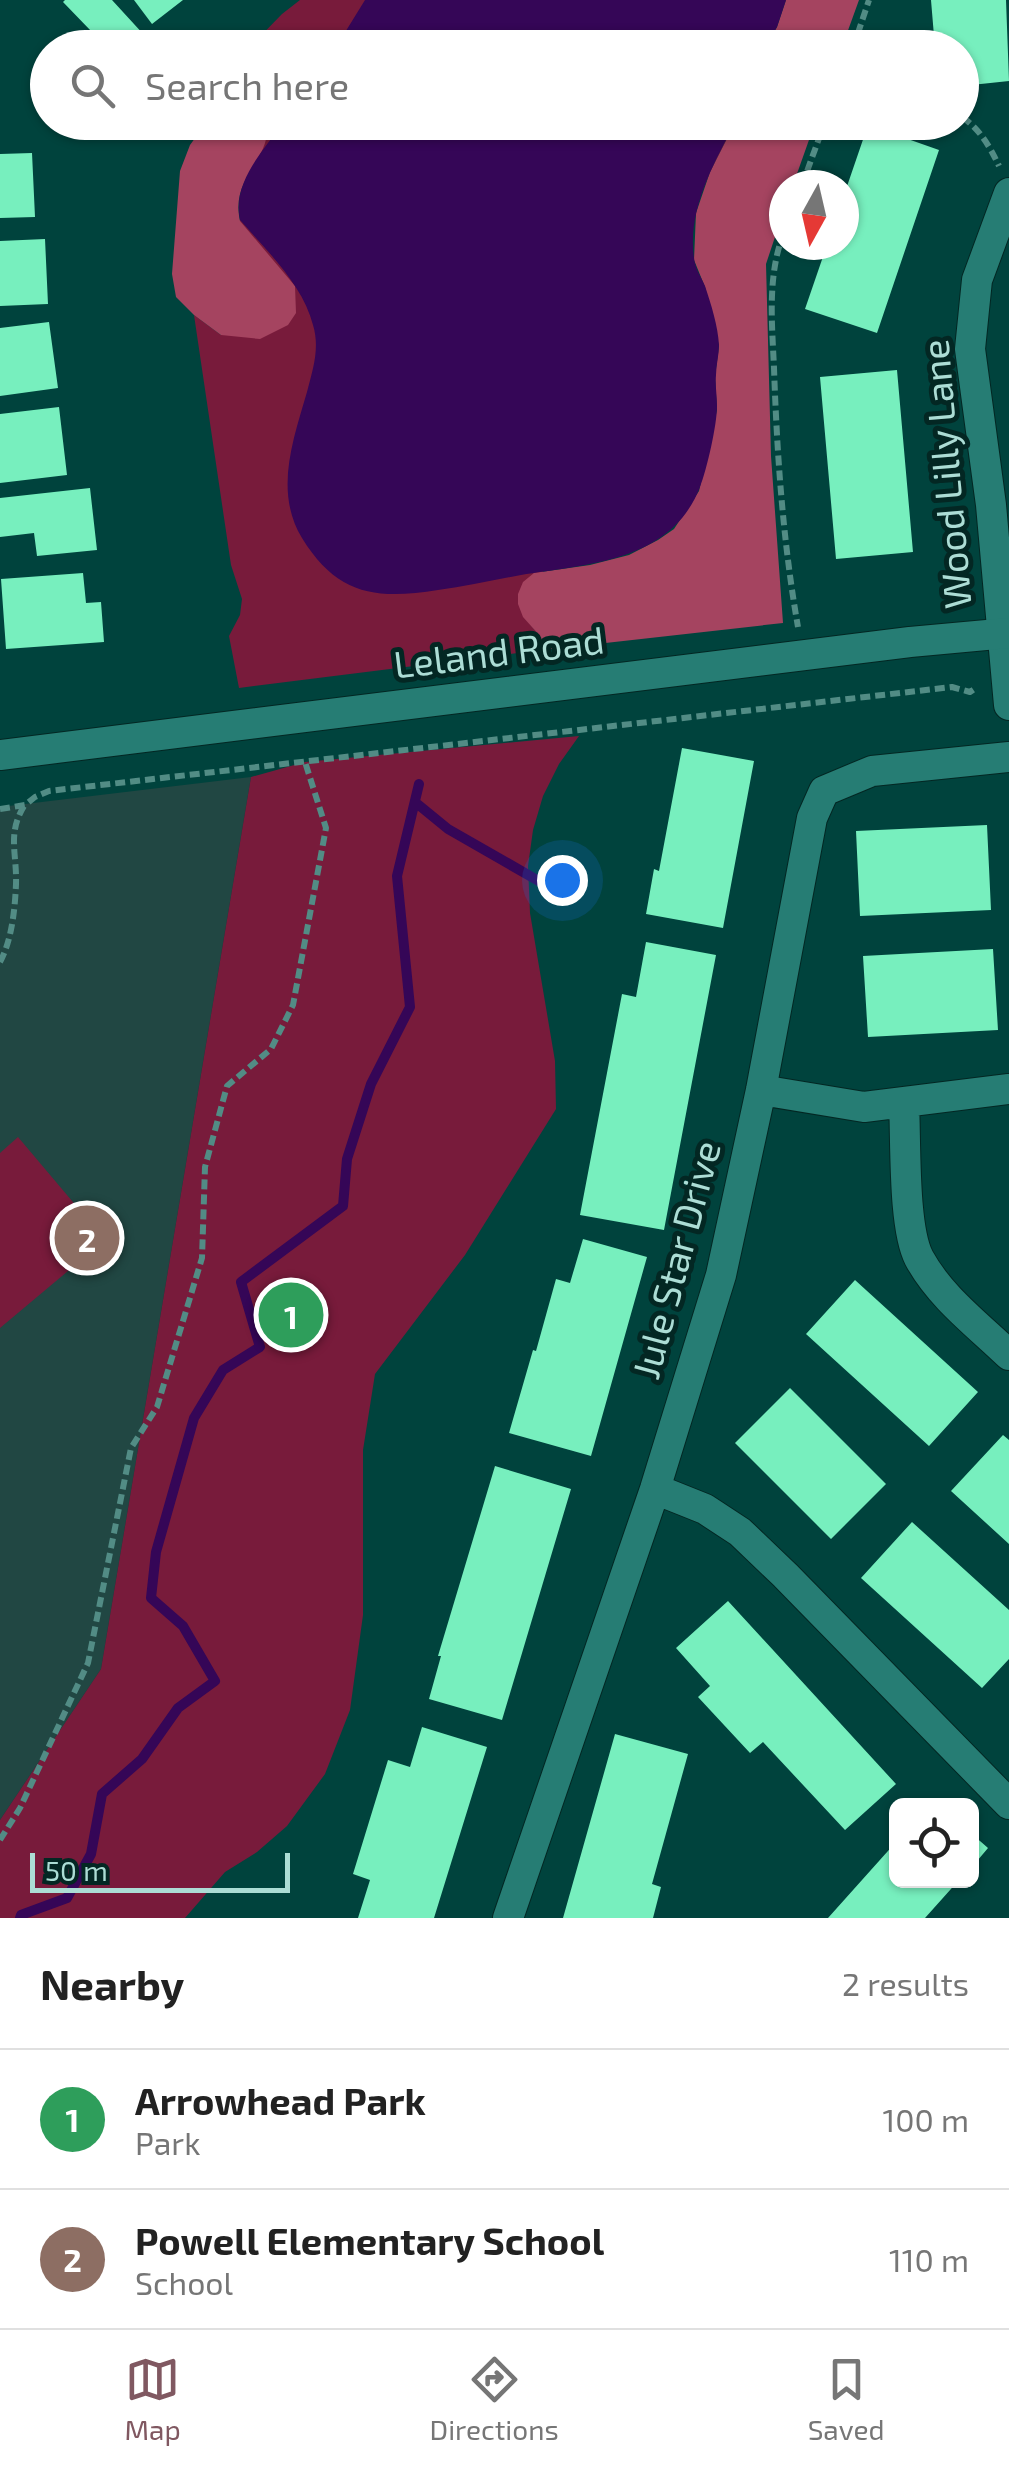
<!DOCTYPE html>
<html lang="en">
<head>
<meta charset="utf-8">
<style>
	:root { --surface:#fff; --page:#f2f2f2; --text:#222; --muted:#767676; --line:#e0e0e0; --accent:#805861 }
	body { margin:0; font-family:"Exo 2",sans-serif; background:var(--page); color:var(--text) }
	.controls { position:absolute; right:30px; bottom:30px; display:grid; overflow:hidden; border-radius:15px; box-shadow:0 2px 8px #0004 }
	.controls button { width:90px; height:90px; display:grid; place-items:center; padding:0; border:0; border-bottom:2px solid var(--line); background:var(--surface); color:var(--text); font:50px sans-serif }
	.compass { position:absolute; left:769px; top:170px; width:90px; height:90px; border-radius:50%; background:var(--surface); box-shadow:0 2px 8px #0004; rotate:188deg }
	.scale { position:absolute; left:30px; bottom:25px; width:260px; box-sizing:border-box; padding-left:10px; border:5px solid #acddd5; border-top:0; font-size:28px; line-height:35px; white-space:nowrap; color:#acddd5; -webkit-text-stroke:8px #032723; paint-order:stroke }
	.you { position:absolute; left:562px; top:880px; width:35px; height:35px; margin:-25px; border:8px solid #fff; border-radius:50%; background:#1a73e8; box-shadow:0 0 0 15px #1a73e833 }
	.badge { display:grid; place-items:center; width:65px; height:65px; border-radius:50%; background:var(--accent); color:#fff; font-size:32px; font-weight:700 }
	.pin { position:absolute; translate:-50% -50%; border:5px solid #fff; box-shadow:0 2px 10px #0006 }
	.list { margin:0; padding:0; list-style:none }
	h2 { display:flex; justify-content:space-between; align-items:center; height:130px; margin:0; padding:0 40px; font-size:42px }
	h2 small { font-size:32px; font-weight:400; color:var(--muted) }
	.list li { display:grid; grid-template-columns:65px 1fr auto; gap:30px; align-items:center; box-sizing:border-box; height:140px; padding:0 40px; border-top:2px solid var(--line) }
	.list b { display:block; font-size:38px; white-space:nowrap }
	.list p { margin:0; font-size:32px; white-space:nowrap; color:var(--muted) }
	.list em { font-size:32px; font-style:normal; color:var(--muted) }
	.icon { flex:none; width:55px; height:55px; fill:none; stroke:currentColor; stroke-width:2; stroke-linecap:round; stroke-linejoin:round }
	.map { position:relative; flex:none; width:1009px; height:1918px; overflow:hidden }
	.search { position:absolute; background:var(--surface); box-shadow:0 2px 8px #0004; left:30px; right:30px; top:30px; height:110px; display:flex; align-items:center; gap:25px; box-sizing:border-box; padding:0 35px; border-radius:55px; color:var(--muted); font-size:38px }
	.sheet { height:410px; background:var(--surface) }
	nav { display:flex; justify-content:space-around; align-items:center; box-sizing:border-box; height:140px; border-top:2px solid var(--line); background:var(--surface); font-size:28px; color:var(--muted) }
	nav a { display:grid; justify-items:center; gap:5px }
	nav .on { color:var(--accent) }
	.map>svg:first-child { display:block }
	.built { fill:#214743 }
	.green { fill:#781b3b }
	.forest { fill:#a54460 }
	.water { fill:#350657 }
	.lines { fill:none; stroke-linecap:round; stroke-linejoin:round }
	.stream { stroke:#350657; stroke-width:10 }
	.building { fill:#77efbe }
	.minor-casing { stroke:#032723; stroke-width:32 }
	.tertiary-casing { stroke:#032723; stroke-width:32 }
	.path { stroke:#528c85; stroke-width:6; stroke-dasharray:10 5; stroke-linecap:butt }
	.minor { stroke:#267d74; stroke-width:30 }
	.tertiary { stroke:#267d74; stroke-width:30 }
	.labels { text-anchor:middle; stroke-width:10; stroke-linejoin:round; paint-order:stroke }
	.street-label { font-size:38px; fill:#acddd5; stroke:#032723 }
</style>
</head>
<body>
<div class="map">
<svg width="1009" height="1918" viewBox="0 0 1009 1918">
	<rect width="100%" height="100%" fill="#00433d"/>
	<path class="built" d="M251,777L101,1669L0,1820V807Z"/>
	<path class="green" d="M300,0H786L765,47L249,48L282,14Z
		M267,123H735L710,172L524,617L540,636L534,651L239,688L229,636L240,615L242,599L231,565L194,315L221,335L240,220L268,127Z
		M579,736L559,764L543,796L533,830L528,866L530,913L555,1061L556,1109L465,1255L375,1374L363,1450V1615L350,1710L325,1774L287,1826L257,1852L225,1872L185,1918H0V1820L101,1669L251,777L305,762Z
		M18,1137L105,1240L0,1328V1153Z"/>
	<path class="forest" d="M786,0H859L842,47L765,48L777,27Z
		M206,123H267C271,162 230,176 240,221L295,286L296,313L288,325L260,339L221,335L194,315L176,297L172,274L180,171L190,145Z
		M735,123H815L793,185H784V210L766,264L771,456L783,623L534,651L540,636L523,617L518,604V594L523,582L534,573L590,565L629,555L658,540L674,529L699,491L717,410L715,377L719,346L705,287L694,260L696,213L710,172Z"/>
	<path class="water" d="M365,0H786L777,27L765,47H336Z
		M283,123H735C714,163 687,210 694,258C695,268 701,277 705,286C711,304 718,326 719,345C719,355 716,365 716,375C715,385 717,396 717,406C717,425 707,469 700,487C671,562 588,564 521,575C493,580 466,586 438,590C376,600 337,595 302,538C274,492 293,440 307,392C313,369 320,348 313,325C303,285 267,251 240,220C232,183 262,152 283,123Z"/>
	<g class="lines">
		<path class="stream" d="M415,802L448,829L544,884
			M20,1918L21,1915L67,1898L91,1854L102,1794L142,1759L178,1708L215,1681L183,1626L151,1598L156,1552L194,1418L223,1370L260,1347L241,1282L343,1206L347,1159L371,1084L410,1007L397,876L419,784"/>
	</g>
	<path class="building" d="M65,0H112L156,48H73L91,31L63,2Z
		M134,0H183L152,24Z
		M931,0H1006L1009,81L962,86V48H935Z
		M868,125L939,150L877,333L805,309L827,245H844V195Z
		M32,153L35,217L0,218V154Z
		M45,239L48,304L0,306V241Z
		M49,322L58,388L0,396V328Z
		M897,370L913,552L836,559L820,377Z
		M59,407L67,475L0,483V414Z
		M90,488L97,550L37,556L34,533L0,537V498Z
		M83,573L86,603L101,602L104,642L6,649L1,579Z
		M682,748L754,761L723,928L646,914L654,869L659,871Z
		M987,825L991,910L860,916L856,831Z
		M646,942L716,955L664,1230L580,1215L622,994L636,997Z
		M993,949L998,1030L868,1037L863,956Z
		M583,1239L647,1257L591,1456L509,1433L533,1350L536,1351L556,1279L570,1283Z
		M855,1280L978,1392L929,1446L806,1334Z
		M790,1388L886,1484L831,1539L735,1443Z
		M1003,1435L1009,1440V1544L951,1491Z
		M495,1466L571,1489L502,1720L429,1699L441,1656H438Z
		M912,1522L1009,1610V1659L982,1688L861,1578Z
		M728,1601L896,1784L845,1830L763,1742L750,1753L698,1697L710,1686L676,1648Z
		M422,1727L487,1747L434,1918H358L370,1880L353,1874L388,1760L410,1767Z
		M615,1734L688,1754L652,1884L661,1887L653,1918H563Z
		M972,1834L988,1848L972,1867Z
		M896,1842V1880H959L925,1918H828Z"/>
	<g class="lines">
		<g class="minor-casing">
			<path id="minor" d="M1009,193L977,280L970,349L991,505L1009,705
				M761,1090L864,1107L1009,1089
				M904,1103C906,1142 903,1227 919,1258C940,1297 978,1325 1009,1355
				M655,1489L705,1509L740,1532L785,1575L1009,1804
				M508,1918L655,1489L721,1275L761,1090L812,818L824,791L872,771L1009,757"/>
		</g>
		<g class="tertiary-casing">
			<path id="tertiary" d="M0,755L910,642L1009,633"/>
		</g>
		<path class="path" d="M853,48L869,0
			M962,117C980,129 990,147 999,166
			M802,185L825,122
			M784,232C767,276 772,322 774,368C777,455 783,542 798,627
			M0,809L25,805L35,797L49,791L952,687L970,692L976,688
			M0,962C12,940 15,908 16,884C17,853 7,834 24,806
			M0,1840L20,1808L88,1663L131,1448L157,1407L202,1258L205,1167L227,1086L271,1049L293,1005L326,828L305,762"/>
		<use href="#minor" class="minor"/>
		<use href="#tertiary" class="tertiary"/>
	</g>
	<g class="labels">
		<g class="street-label">
			<text transform="translate(947 474) rotate(-95)" y="13">Wood Lilly Lane</text>
			<text transform="translate(499 653) rotate(-7)" y="13">Leland Road</text>
			<text transform="translate(677 1260) rotate(-75)" y="13">Jule Star Drive</text>
		</g>
	</g>
</svg>
<div class="controls">
<button><svg class="icon" aria-label="locate" viewBox="0 0 24 24"><circle cx="12" cy="12" r="6"/><path d="M12 2v4M12 18v4M2 12h4M18 12h4"/></svg></button>
</div>
<svg class="compass" viewBox="-18 -18 36 36"><path d="M0-13l5 13h-10z" fill="#e53935"/><path d="M0 13l5-13h-10z" fill="#767676"/></svg>
<div class="scale">50 m</div>
<div class="you"></div>
<div class="pin badge" style="left:291px;top:1315px;background:#2e9e5b">1</div>
<div class="pin badge" style="left:87px;top:1238px;background:#8d6e63">2</div>
<div class="search"><svg class="icon" aria-label="search" viewBox="0 0 24 24"><circle cx="10" cy="10" r="6"/><path d="M15 15l6 6"/></svg>Search here</div>
</div>
<section class="sheet">
<h2>Nearby<small>2 results</small></h2>
<ul class="list">
<li><span class="badge" style="background:#2e9e5b">1</span><div><b>Arrowhead Park</b><p>Park</p></div><em>100 m</em></li>
<li><span class="badge" style="background:#8d6e63">2</span><div><b>Powell Elementary School</b><p>School</p></div><em>110 m</em></li>
</ul>
</section>
<nav>
<a class="on"><svg class="icon" aria-label="map" viewBox="0 0 24 24"><path d="M3 6l6-2 6 2 6-2v14l-6 2-6-2-6 2zM9 4v14M15 6v14"/></svg>Map</a>
<a><svg class="icon" aria-label="directions" viewBox="0 0 24 24"><path d="M12 3l9 9-9 9-9-9zM9 14v-3h6M13 9l2 2-2 2"/></svg>Directions</a>
<a><svg class="icon" aria-label="saved" viewBox="0 0 24 24"><path d="M7 4h10v16l-5-4-5 4z"/></svg>Saved</a>
</nav>
</body>
</html>
